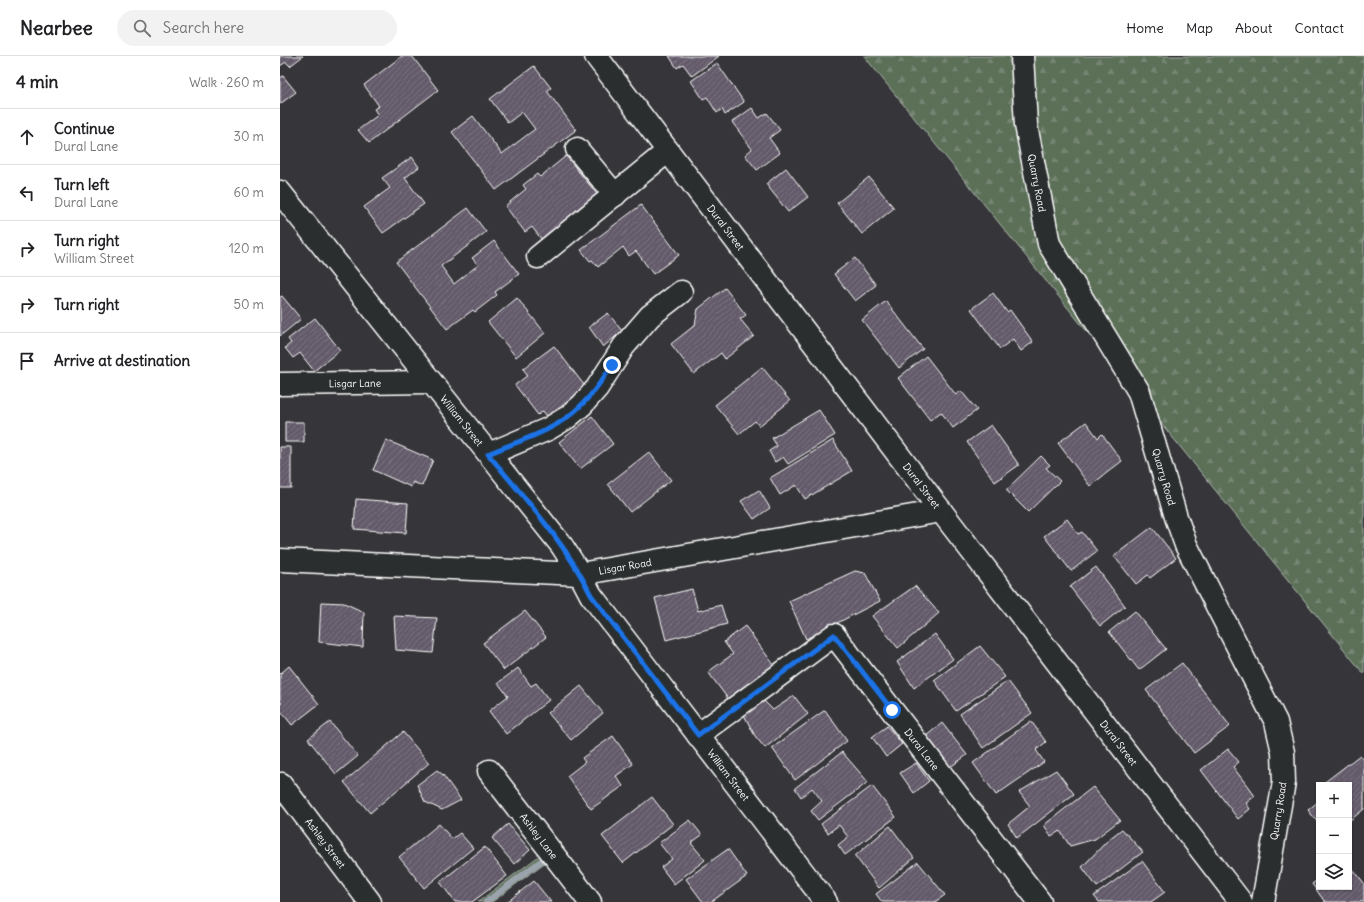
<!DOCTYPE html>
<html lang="en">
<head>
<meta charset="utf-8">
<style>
	:root { --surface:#fff; --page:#f2f2f2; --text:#202124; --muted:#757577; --line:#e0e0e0 }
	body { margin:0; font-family:Delius,sans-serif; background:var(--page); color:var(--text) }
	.controls { position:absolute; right:12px; bottom:12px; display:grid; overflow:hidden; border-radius:0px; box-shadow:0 1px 3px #0004 }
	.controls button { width:36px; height:36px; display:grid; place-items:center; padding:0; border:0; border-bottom:1px solid var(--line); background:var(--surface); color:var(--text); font:20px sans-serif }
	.stop { position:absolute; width:12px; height:12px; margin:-9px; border:3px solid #1a73e8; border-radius:50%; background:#fff }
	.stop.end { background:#1a73e8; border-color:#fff; box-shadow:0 1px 4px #0008 }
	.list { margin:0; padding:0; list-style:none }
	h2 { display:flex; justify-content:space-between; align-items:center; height:52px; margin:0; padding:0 16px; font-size:17px }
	h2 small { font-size:13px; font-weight:400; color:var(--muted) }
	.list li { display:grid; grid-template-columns:26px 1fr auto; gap:12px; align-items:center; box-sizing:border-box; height:56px; padding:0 16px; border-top:1px solid var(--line) }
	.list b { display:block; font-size:15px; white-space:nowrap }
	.list p { margin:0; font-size:13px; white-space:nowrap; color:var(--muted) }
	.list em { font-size:13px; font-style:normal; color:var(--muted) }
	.icon { flex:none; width:22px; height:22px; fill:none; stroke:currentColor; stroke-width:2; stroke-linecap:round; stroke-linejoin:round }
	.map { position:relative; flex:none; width:1084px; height:846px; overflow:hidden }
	header { display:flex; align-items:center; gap:24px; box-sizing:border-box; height:56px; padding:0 20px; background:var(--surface); border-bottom:1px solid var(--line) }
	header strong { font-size:19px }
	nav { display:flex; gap:22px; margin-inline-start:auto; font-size:14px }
	.search { width:280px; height:36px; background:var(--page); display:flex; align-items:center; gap:10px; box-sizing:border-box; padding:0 14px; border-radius:22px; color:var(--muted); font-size:15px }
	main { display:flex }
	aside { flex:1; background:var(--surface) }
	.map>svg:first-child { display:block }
	.grass { fill:url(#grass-tufts); stroke:#aeb7ac }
	.forest { fill:url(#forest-firs); stroke:#aeb7ac }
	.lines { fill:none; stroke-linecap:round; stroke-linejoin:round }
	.stream { stroke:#9ba4ac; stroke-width:6 }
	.building { fill:url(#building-hatch); stroke:#fff }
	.minor-casing { stroke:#fff; stroke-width:25 }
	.minor { stroke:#2a2d2e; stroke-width:22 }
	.route { stroke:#1a73e8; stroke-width:5 }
	.labels { text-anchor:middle; stroke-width:4; stroke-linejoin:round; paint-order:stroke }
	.street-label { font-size:10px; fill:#fff; stroke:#2a2d2e }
</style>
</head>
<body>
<header>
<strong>Nearbee</strong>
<div class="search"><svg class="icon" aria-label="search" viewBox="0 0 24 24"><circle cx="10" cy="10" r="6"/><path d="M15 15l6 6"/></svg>Search here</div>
<nav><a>Home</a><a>Map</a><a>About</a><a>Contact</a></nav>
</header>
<main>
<aside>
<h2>4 min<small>Walk · 260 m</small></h2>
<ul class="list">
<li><svg class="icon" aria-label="ahead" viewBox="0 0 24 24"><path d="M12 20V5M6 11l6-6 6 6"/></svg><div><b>Continue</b><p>Dural Lane</p></div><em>30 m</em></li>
<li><svg class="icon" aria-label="left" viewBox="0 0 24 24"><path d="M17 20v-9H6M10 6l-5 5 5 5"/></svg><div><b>Turn left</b><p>Dural Lane</p></div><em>60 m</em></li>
<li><svg class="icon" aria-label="right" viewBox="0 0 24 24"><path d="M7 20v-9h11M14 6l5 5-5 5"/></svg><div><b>Turn right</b><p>William Street</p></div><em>120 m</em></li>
<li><svg class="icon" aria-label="right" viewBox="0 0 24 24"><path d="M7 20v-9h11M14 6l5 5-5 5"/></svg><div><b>Turn right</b></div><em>50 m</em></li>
<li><svg class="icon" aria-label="arrive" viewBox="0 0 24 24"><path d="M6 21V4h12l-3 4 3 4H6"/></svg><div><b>Arrive at destination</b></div></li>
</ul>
</aside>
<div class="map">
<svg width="1084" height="846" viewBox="0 0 1084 846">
	<defs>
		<pattern id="grass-tufts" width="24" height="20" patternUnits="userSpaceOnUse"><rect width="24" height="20" fill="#5c6f59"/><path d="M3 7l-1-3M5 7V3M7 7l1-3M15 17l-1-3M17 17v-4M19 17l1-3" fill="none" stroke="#748572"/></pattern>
		<pattern id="forest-firs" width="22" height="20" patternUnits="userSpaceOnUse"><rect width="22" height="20" fill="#5c6f59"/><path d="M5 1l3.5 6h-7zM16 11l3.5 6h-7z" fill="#748572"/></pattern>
		<pattern id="building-hatch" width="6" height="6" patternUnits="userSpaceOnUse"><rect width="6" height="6" fill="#645a6b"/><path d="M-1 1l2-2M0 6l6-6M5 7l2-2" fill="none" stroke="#7b7381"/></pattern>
	</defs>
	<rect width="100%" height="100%" fill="#36363a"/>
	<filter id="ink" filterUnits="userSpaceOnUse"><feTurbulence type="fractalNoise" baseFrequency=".025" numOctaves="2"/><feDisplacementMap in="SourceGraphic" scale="8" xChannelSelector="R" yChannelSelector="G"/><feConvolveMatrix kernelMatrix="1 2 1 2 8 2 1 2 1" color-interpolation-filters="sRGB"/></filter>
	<g filter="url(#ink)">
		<path class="grass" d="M263,797L267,805L212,846H198Z"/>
		<path class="forest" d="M584,0H1084V618Z"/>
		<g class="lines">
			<path class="stream" d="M206,846L265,802"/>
		</g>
		<path class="building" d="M0,0H23L10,10L6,6L0,10Z
			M122,0H132L158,34L89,87L78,74L98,59L94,53L99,50L84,29Z
			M389,0H439L412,20L403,8L397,12Z
			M437,7L464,46L445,59L442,53L437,57L427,41L423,43L411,25Z
			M254,10L271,32L267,35L296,74L216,134L172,76L193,60L222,98L255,73L242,56L228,67L210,43Z
			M3,20L16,36L0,48V22Z
			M472,52L479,62L487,57L500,74L489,82L500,97L477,114L465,99L472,93L452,66Z
			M286,100L317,138L290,160L292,163L262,184L252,171L245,176L225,150L246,133L243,129L257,118L260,121Z
			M132,101L139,111L125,122L144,148L103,177L84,151L110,132L102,122Z
			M506,112L528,141L508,156L486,128Z
			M589,121L614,152L582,178L557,147Z
			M361,149L399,199L373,218L356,195L349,200L343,191L318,211L312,204L310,205L301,194Z
			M188,152L206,176L161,210L174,228L198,209L192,202L214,185L239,218L215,236L217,239L195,256L193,254L167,273L116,206Z
			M575,202L596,229L575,245L554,218Z
			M445,232L466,259L460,263L474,280L445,303L441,297L414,318L391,288L415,269L418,253Z
			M713,237L727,256L730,254L753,286L741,295L733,283L720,293L691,253Z
			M2,240L21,263L0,280V241Z
			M237,242L265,277L236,301L208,266Z
			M606,245L643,293L619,312L582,264Z
			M328,257L342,275L323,291L309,271Z
			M35,262L60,294L34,315L20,297L13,302L5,292L11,287L8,283Z
			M274,290L311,338L273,368L263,355L258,359L235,329L248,319L243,313Z
			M646,300L676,339L681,335L697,354L673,372L661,356L650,364L618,322Z
			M482,311L510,345L479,370L475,365L459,378L435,349Z
			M539,354L555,379L508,408L503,401L495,406L489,395L497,390L492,382Z
			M312,360L333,388L300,413L279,386Z
			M5,366H24V386H5Z
			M806,366L818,382L822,378L842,405L810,430L778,387Z
			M711,369L739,409L715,426L687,386Z
			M106,384L153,404L142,430L133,426L131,431L93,414Z
			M553,384L572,415L525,443L516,429L500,439L490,422Z
			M0,391H11V432H0Z
			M369,396L391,424L350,456L328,428Z
			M761,400L770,409L766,412L780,425L748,456L726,434Z
			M479,434L490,452L474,463L461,445Z
			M76,443L128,447L126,477L74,473Z
			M787,463L798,478L802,476L817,495L791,515L764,480Z
			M872,471L896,502L870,522L868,519L856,528L834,500Z
			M816,511L845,550L820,570L790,531Z
			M575,515L585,517L600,545L526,583L509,545Z
			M635,530L659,557L618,592L592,560Z
			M412,533L418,555L441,549L447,568L386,584L375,542Z
			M41,546L64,547L84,556L83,591L39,586Z
			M245,555L266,581L224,614L203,587Z
			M855,555L886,593L859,614L829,576Z
			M114,560L157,562L153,597L116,594Z
			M465,570L497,613L451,647L428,616L453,598L444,586Z
			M655,578L673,603L634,632L617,606Z
			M700,590L725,621L676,655L654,624Z
			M902,607L950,670L914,697L866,634Z
			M9,610L39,648L12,669L0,654V648L2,647L0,645V618Z
			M238,612L251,630L256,627L269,644L226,678L209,655L228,640L218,627Z
			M728,625L752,657L703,692L680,658Z
			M301,630L323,657L291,684L268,657Z
			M514,640L528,658L485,692L475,680L463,657L481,642L493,654Z
			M545,654L567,685L515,724L492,692Z
			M751,665L766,686L756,694L764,706L716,739L693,707Z
			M50,666L78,700L56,718L28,683Z
			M662,667L687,699L669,712L645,681Z
			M607,670L622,688L606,701L592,681Z
			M123,676L149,707L90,757L64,726Z
			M333,680L353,708L336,720L343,730L311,753L287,720L305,706L302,702Z
			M948,693L959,706L953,711L975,740L966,747L970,753L958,763L921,714Z
			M562,696L588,726L538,764L531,755L542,745L532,732L521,741L515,732Z
			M1080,699L1084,704V753L1069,765V729H1041Z
			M636,707L649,725L634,737L620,717Z
			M157,714L163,719L181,744L162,754L145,746L137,729Z
			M776,714L794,738L737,782L728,768L750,750L739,736Z
			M592,730L616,761L565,799L558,789L568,781L559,769L548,777L541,768Z
			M813,731L840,764L815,783L790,790L780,775L771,780L764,769Z
			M372,741L393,768L343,807L322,780Z
			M1039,745V768L1028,754Z
			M410,764L422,779L411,787L425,804L394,828L381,811L392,803L379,787Z
			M159,768L172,783L180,777L193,792L144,832L119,801Z
			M228,768L250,794L234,808L212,782Z
			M610,770L634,802L599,832L575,800Z
			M842,773L863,796L817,831L802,811L829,783Z
			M205,791L227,820L192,846H175L160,826Z
			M448,793L467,820L431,846H423L406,823Z
			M862,805L885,836L871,846H819L814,840Z
			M638,806L665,839L655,846H602L596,838Z
			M1069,808L1084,827V846H1045L1032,828L1039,823V831H1069Z
			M254,825L271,846H227Z"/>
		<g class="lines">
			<g class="minor-casing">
				<g id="minor">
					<path id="s1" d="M316,0L661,455L961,846"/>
					<path id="s2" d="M742,0L746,69L769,188L859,336L896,461L906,489L996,666L1003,696L1004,726L983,846"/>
					<path d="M297,93L335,139"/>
					<path id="s3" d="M0,136L282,490L300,518L311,539L546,846"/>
					<path d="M258,201L388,95"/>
					<path id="s4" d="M0,328L151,326"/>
					<path d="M209,398L268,373L288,361L302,349L317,332L344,290L370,260L401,236"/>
					<path id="s5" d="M0,504L300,518L661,455"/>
					<path id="s6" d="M418,679L554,579L760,846"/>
					<path id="s7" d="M209,715L310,846"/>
					<path id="s8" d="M1,728L90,846"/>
				</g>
			</g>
			<use href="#minor" class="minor"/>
		</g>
	</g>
	<g class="lines" filter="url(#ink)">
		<path class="route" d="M332,309C315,336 297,359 268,373C249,383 228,389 208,398C245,443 286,487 311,539L418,679L554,579L612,654"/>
	</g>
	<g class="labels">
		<g class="street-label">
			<text dy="4" stroke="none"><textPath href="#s2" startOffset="128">Quarry Road</textPath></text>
			<text dy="4" stroke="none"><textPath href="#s1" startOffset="215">Dural Street</textPath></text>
			<text dy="4" stroke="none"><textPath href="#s4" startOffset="75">Lisgar Lane</textPath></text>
			<text dy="4" stroke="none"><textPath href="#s3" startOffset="292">William Street</textPath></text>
			<text dy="4" stroke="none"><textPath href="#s2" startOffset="452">Quarry Road</textPath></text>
			<text dy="4" stroke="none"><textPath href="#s1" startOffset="539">Dural Street</textPath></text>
			<text dy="4" stroke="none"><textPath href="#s5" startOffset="346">Lisgar Road</textPath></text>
			<text dy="4" stroke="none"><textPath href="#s1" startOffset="863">Dural Street</textPath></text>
			<text dy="4" stroke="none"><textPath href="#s6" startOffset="313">Dural Lane</textPath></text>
			<text dy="4" stroke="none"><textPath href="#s3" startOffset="736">William Street</textPath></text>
			<text transform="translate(998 755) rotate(-81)" y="4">Quarry Road</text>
			<text dy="4" stroke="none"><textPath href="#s7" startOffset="82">Ashley Lane</textPath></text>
			<text dy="4" stroke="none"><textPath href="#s8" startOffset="74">Ashley Street</textPath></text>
		</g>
	</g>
</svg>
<div class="controls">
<button>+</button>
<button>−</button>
<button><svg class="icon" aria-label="layers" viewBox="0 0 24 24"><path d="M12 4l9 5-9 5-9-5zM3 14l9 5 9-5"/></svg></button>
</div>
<div class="stop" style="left:612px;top:654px"></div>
<div class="stop end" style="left:332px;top:309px"></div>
</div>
</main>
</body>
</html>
